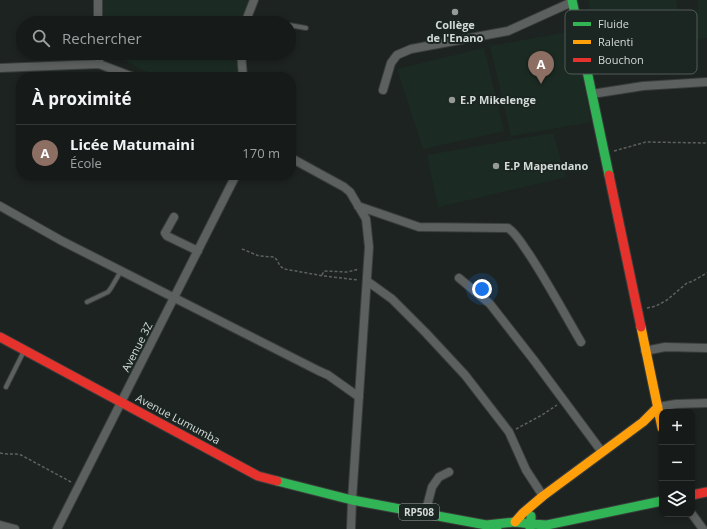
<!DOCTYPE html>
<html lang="fr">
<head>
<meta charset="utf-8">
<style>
	:root { --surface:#161a18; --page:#232725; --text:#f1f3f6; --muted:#9ea1a2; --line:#353837; --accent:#7c3aed }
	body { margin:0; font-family:"Open Sans",sans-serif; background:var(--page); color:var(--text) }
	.controls { position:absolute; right:12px; bottom:12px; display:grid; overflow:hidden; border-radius:8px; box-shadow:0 2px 6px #0003 }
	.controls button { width:36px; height:36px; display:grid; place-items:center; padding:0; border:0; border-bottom:1px solid var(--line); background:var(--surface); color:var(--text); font:20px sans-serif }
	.you { position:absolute; left:482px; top:289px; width:14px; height:14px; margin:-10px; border:3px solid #fff; border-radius:50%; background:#1a73e8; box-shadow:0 0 0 6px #1a73e833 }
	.badge { display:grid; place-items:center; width:26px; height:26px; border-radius:50%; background:var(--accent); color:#fff; font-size:13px; font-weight:700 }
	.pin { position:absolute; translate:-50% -33px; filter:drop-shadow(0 1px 2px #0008) }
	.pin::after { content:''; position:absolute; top:21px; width:14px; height:12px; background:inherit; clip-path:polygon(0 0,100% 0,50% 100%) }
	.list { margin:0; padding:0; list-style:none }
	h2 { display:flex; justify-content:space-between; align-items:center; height:52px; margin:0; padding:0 16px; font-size:17px }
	h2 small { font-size:13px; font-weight:400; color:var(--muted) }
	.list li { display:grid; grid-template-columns:26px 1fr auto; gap:12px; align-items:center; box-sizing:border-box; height:56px; padding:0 16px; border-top:1px solid var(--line) }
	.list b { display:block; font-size:15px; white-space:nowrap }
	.list p { margin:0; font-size:13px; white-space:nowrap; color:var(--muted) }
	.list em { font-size:13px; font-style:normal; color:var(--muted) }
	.icon { flex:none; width:22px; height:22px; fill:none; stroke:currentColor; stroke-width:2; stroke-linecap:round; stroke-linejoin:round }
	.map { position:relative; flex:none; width:707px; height:529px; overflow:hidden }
	.search { position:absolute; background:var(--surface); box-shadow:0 2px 6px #0003; left:16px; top:16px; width:280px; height:44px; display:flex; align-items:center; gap:10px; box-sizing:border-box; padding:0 14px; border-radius:22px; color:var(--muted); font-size:15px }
	.panel { position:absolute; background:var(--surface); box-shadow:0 2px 6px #0003; left:16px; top:72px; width:280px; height:108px; border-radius:16px }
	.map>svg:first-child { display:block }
	.built { fill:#1b2b23 }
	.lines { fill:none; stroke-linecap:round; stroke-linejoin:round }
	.lane-casing { stroke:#393d3b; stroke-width:6 }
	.street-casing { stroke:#393d3b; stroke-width:10 }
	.fast-casing { stroke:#393d3b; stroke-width:11 }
	.slow-casing { stroke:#393d3b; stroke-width:11 }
	.jam-casing { stroke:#393d3b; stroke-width:11 }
	.path { stroke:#5e6160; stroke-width:1.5; stroke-dasharray:3 2; stroke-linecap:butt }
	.lane { stroke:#5c605e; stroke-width:4 }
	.street { stroke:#5c605e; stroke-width:8 }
	.fast { stroke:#30b455; stroke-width:9 }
	.slow { stroke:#ff9f0a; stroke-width:9 }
	.jam { stroke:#e5322d; stroke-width:9 }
	.poi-dot { fill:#949a97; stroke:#1b2521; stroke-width:1.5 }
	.labels { text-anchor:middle; stroke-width:4; stroke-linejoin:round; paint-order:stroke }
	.shield { fill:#1b2521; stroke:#9ca4a0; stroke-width:1 }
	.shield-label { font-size:10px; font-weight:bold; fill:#d4dad7 }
	.poi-label { font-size:11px; font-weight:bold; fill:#d4dad7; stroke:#1b2521; text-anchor:start }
	.street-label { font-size:11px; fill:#d4dad7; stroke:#1b2521 }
	.key { fill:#1b2521; stroke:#525b58; stroke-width:1 }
	.key-label { font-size:11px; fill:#d4dad7 }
</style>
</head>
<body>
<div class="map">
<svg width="707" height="529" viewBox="0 0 707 529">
	<rect width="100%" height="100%" fill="#1d2320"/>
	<path class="built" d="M102,0H249L241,23H102Z
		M588,0H676L678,12L698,10L697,0H707V38L676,42L675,32L596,39Z
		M574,31L591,122L511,136L490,46Z
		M484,48L504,131L423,149L397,69Z
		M111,53H238L240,77H156Z
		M553,133L566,177L438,207L427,155Z"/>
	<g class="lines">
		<g class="lane-casing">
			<path id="lane" d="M247,18L276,23
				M289,25L306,28
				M87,302L108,292L111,288L121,271
				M6,387L23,353"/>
		</g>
		<g class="street-casing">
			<path id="street" d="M98,0V23
				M245,23L254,0
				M99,53V64
				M241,53L243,77
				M0,68L99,64L133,77
				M383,90L391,63L397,55L411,49L508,31L572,2
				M592,94L643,86L707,82
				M291,158L344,187L350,192L366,219L369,247L352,500L351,529
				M0,206L62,241L319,371L328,375L359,397
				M358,206L419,227L508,228C517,234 523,246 529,254C548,283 564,313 581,342
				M174,217L165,233L167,236L198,251
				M459,278L490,304L533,359L602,452
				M367,281L392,299L425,332L465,375L509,432L526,470L543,496
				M645,351L665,347L707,348
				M658,407L676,404L707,403
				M425,514L432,487L439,477L449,472
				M692,514L703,529
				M0,525L15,529
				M57,529L236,175"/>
		</g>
		<g class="fast-casing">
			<path id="fast" d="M572,0L609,175
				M277,481L352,500L486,525L497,529
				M531,516V524L547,525L662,501
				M486,525L515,522L531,524L530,529"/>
		</g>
		<g class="slow-casing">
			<path id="slow" d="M641,327L662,428
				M515,522L523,513L543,496L643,422L658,407"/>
		</g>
		<g class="jam-casing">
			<path id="jam" d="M609,175L641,327
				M0,337L258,476L277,481
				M692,495L707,492"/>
		</g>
		<path class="path" d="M614,151L646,142L707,143
			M242,249L259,256L274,257L277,260L280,266L284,269L324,276L358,280
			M322,275L324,271L347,272L359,269
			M647,308L656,306L667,300L687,283L693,281L707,273
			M516,429L542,415L557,405
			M0,453C7,455 14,453 21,455L71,482"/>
		<use href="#lane" class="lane"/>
		<use href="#street" class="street"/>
		<use href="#fast" class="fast"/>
		<use href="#slow" class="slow"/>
		<use href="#jam" class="jam"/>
	</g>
	<g class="poi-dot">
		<circle cx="455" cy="12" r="4"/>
		<circle cx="452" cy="100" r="4"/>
		<circle cx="496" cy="166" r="4"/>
	</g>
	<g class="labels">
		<rect class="shield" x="399" y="504" width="40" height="16" rx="3"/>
		<g class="shield-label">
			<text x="419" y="516">RP508</text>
		</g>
		<g class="poi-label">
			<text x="455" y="29" text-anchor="middle">Collège<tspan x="455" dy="13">de l'Enano</tspan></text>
			<text x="460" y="104">E.P Mikelenge</text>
			<text x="504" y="170">E.P Mapendano</text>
		</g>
		<g class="street-label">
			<text transform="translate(137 347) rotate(-63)" y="4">Avenue 3Z</text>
			<text transform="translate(178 419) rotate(28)" y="4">Avenue Lumumba</text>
		</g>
	</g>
	<rect x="565" y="10" width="132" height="64" rx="6" class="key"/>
	<rect x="573" y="22" width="18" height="4" fill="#30b455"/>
	<rect x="573" y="40" width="18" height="4" fill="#ff9f0a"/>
	<rect x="573" y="58" width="18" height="4" fill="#e5322d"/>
	<g class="key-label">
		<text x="598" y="28">Fluide</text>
		<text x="598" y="46">Ralenti</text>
		<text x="598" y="64">Bouchon</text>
	</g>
</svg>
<div class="controls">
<button>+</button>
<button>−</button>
<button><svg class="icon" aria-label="layers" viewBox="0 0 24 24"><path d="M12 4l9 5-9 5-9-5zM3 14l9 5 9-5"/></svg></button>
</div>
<div class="you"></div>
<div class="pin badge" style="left:541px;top:84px;background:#8d6e63">A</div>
<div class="search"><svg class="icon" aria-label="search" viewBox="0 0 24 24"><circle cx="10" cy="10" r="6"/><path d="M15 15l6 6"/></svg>Rechercher</div>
<section class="panel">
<h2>À proximité<small></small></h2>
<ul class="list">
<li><span class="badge" style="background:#8d6e63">A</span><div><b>Licée Matumaini</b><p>École</p></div><em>170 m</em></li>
</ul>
</section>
</div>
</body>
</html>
